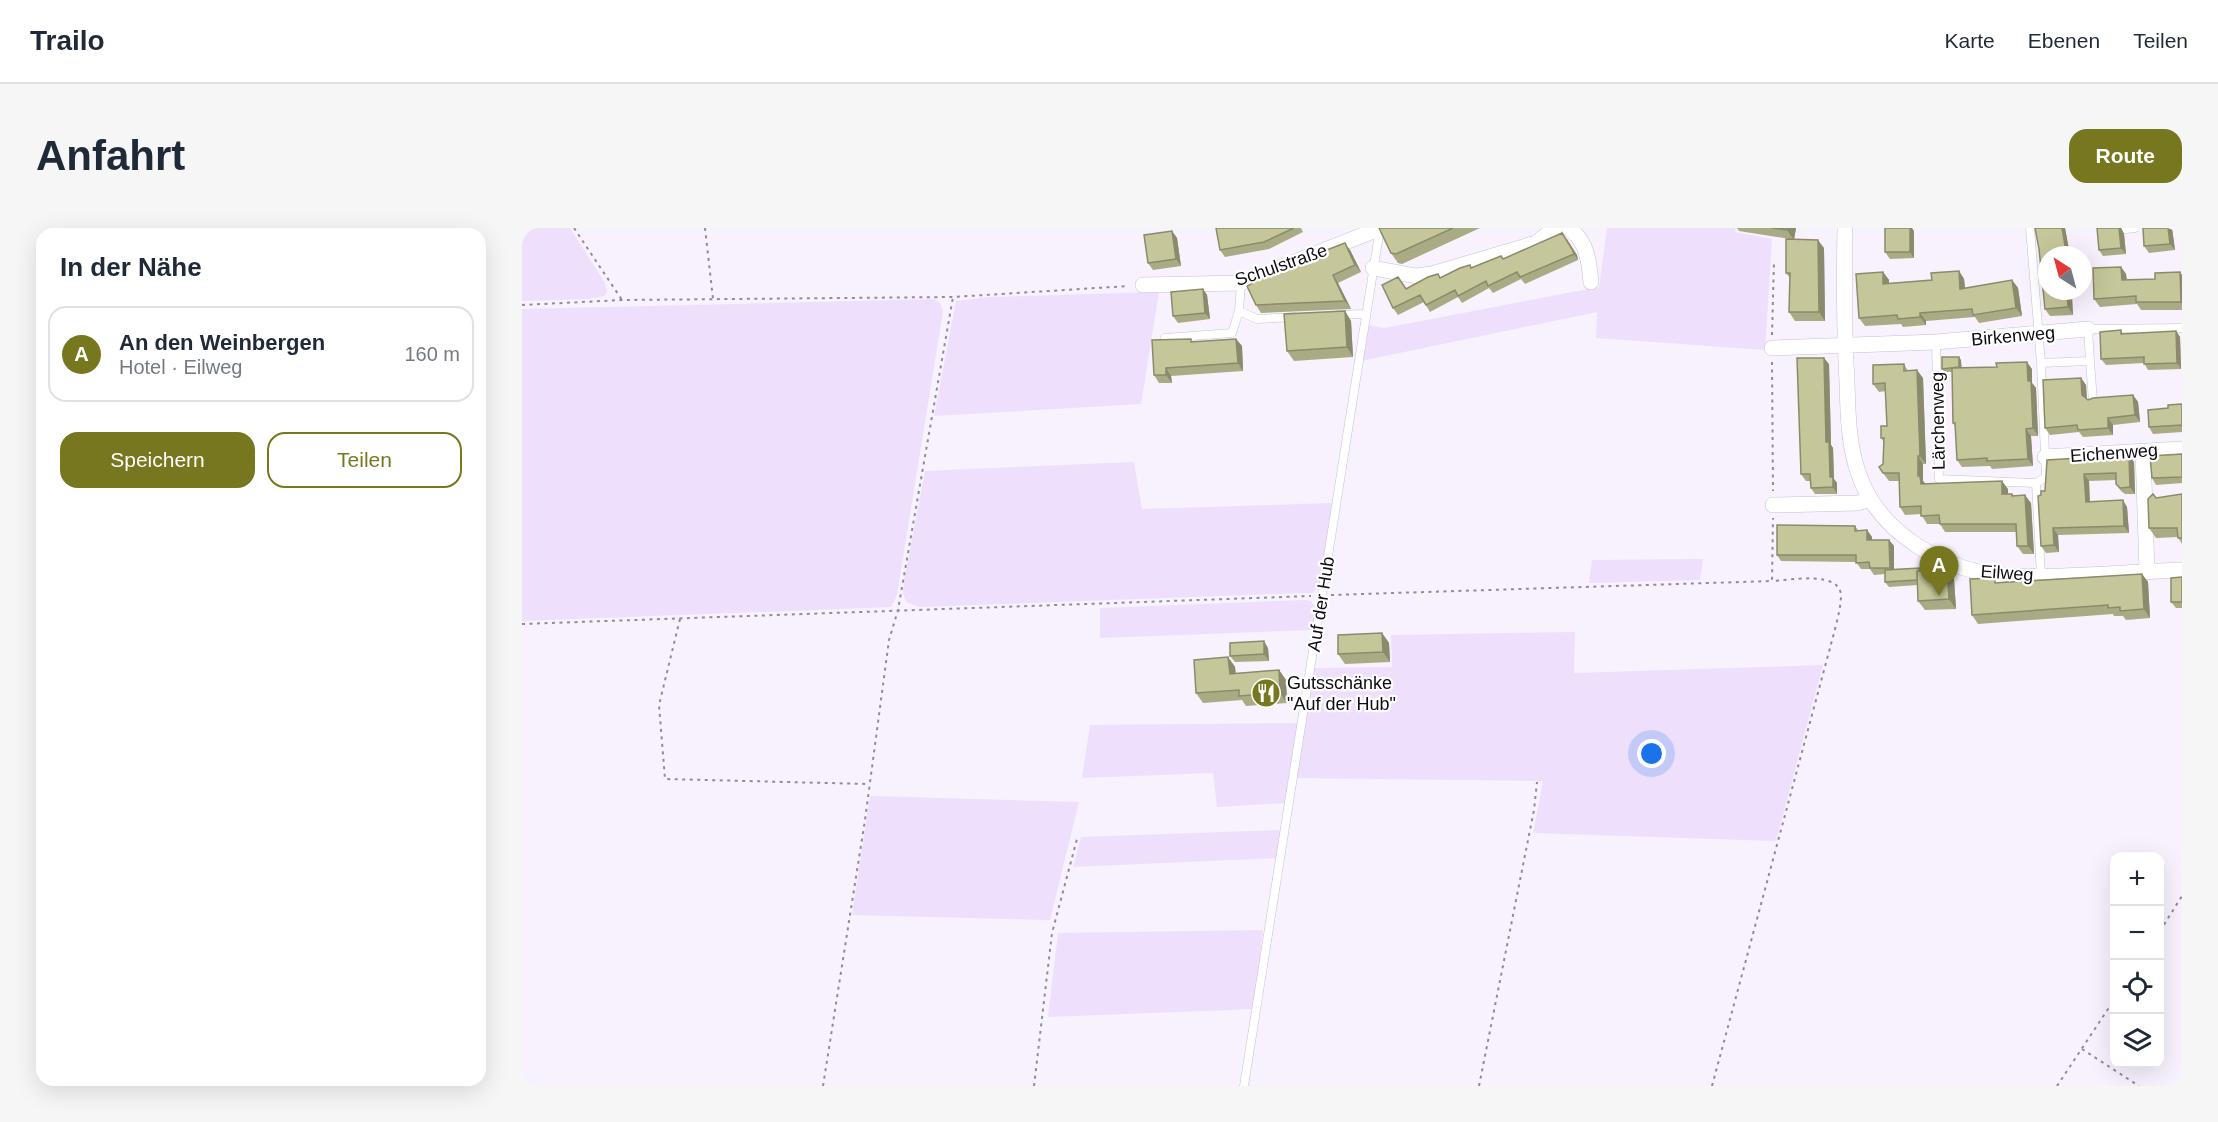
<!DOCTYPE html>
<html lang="de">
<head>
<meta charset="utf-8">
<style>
	:root { --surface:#fff; --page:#f6f6f7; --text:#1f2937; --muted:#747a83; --line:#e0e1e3; --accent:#76771e }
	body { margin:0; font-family:Arial,sans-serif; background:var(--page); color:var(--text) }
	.controls { position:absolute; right:18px; bottom:18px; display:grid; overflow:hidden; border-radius:12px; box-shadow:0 6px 24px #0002 }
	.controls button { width:54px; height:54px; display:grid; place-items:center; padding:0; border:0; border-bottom:2px solid var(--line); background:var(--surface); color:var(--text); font:30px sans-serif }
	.compass { position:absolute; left:1516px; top:18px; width:54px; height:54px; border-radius:50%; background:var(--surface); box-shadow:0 6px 24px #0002; rotate:324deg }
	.you { position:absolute; left:1130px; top:526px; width:21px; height:21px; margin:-15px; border:4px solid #fff; border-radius:50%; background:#1a73e8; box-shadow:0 0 0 9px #1a73e833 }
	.badge { display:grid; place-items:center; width:39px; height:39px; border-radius:50%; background:var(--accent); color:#fff; font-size:20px; font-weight:700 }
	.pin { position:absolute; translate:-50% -50px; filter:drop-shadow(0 2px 3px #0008) }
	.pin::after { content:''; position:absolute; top:32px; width:21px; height:18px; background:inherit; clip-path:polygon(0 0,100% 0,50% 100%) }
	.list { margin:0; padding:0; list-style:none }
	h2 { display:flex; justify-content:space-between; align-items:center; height:78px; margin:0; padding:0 24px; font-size:26px }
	h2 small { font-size:20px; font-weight:400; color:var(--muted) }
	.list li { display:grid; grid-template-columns:39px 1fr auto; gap:18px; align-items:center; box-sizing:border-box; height:96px; margin:0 12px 12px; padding:0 12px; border:2px solid var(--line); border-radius:18px }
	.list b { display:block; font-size:22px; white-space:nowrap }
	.list p { margin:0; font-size:20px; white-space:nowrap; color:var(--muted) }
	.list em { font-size:20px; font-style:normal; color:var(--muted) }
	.actions { display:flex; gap:12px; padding:18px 24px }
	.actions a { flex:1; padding:14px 0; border:2px solid var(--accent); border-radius:18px; text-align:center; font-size:21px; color:var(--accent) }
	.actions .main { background:var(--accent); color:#fff }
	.icon { flex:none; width:33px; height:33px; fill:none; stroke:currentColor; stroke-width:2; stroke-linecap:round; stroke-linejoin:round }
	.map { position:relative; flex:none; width:1660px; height:858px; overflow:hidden; border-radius:18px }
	header { display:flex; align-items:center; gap:36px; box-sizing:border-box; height:84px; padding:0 30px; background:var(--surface); border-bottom:2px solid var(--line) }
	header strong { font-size:28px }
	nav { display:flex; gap:33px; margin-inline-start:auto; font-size:21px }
	.intro { display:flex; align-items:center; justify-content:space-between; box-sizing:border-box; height:144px; padding:0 36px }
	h1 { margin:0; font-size:42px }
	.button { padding:15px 27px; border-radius:18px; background:var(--accent); color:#fff; font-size:21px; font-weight:700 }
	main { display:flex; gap:36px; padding:0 36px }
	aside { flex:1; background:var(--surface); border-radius:18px; box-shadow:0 6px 24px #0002 }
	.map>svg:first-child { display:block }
	.green { fill:#eee0fc }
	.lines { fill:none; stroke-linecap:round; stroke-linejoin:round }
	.lane-casing { stroke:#cabed7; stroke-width:9 }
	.street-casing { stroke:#cabed7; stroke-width:16 }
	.path { stroke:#908b95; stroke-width:2; stroke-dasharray:3 4.5; stroke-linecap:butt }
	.lane { stroke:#fff; stroke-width:8 }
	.street { stroke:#fff; stroke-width:15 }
	.wall { fill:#a9ab84 }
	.shaded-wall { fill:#8a8b6c }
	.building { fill:#c5c79a; stroke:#8a8b6c; stroke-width:1.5 }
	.labels { text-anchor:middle; stroke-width:4.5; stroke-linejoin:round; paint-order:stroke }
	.street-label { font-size:18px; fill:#0e0a12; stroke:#fff }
	.poi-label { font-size:18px; fill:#0e0a12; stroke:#fff; text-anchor:start }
</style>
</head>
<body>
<header>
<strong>Trailo</strong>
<nav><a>Karte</a><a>Ebenen</a><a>Teilen</a></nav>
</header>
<div class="intro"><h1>Anfahrt</h1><a class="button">Route</a></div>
<main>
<aside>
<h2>In der Nähe<small></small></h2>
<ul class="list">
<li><span class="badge">A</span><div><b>An den Weinbergen</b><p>Hotel · Eilweg</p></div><em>160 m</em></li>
</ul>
<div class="actions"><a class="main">Speichern</a><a>Teilen</a></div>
</aside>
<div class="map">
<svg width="1660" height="858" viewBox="0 0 1660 858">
	<rect width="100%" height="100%" fill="#f7f2fd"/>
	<path class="green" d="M0,0H48L83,55L85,64L82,68L66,71L0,73Z
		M1085,0H1214L1213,4L1250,11L1243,122L1074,110L1075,84L839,133L846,97L862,100L1077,59Z
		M637,64L619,176L412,188L434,73L467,69Z
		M412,71L418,75L421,83L375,367L369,379L0,393V81Z
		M612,234L620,281L810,275L797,359L790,365H780L397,379L384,374L381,365L382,353L403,243Z
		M1181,331L1178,352L1067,355L1070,332Z
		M783,372L789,373C796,382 792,392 791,402L578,410V380Z
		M1053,404L1052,445L1301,437L1254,613L1011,605L1021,553L775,550L791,440L870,439L869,407Z
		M777,495L763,575L695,579L691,545L560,550L568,497Z
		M348,568L557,574L528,692L330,687Z
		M758,602L755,630L551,639L559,609Z
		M741,702L732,781L526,789L536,705Z"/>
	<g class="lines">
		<g class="lane-casing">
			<path id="lane" d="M1604,1L1613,0
				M719,55L717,83L735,91L773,89
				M815,87L843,86
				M643,110L710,105L717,83
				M1414,114L1417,251L1514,255L1524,249L1519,135L1508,0
				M1568,133L1571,173
				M1519,135L1568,133L1566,101L1660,100
				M1514,255L1519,347
				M722,858L858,0"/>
		</g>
		<g class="street-casing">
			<path id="street" d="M1047,0C1065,14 1067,32 1069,54
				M1323,0C1322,51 1322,103 1325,154C1326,184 1326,215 1336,244C1356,306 1425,345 1488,348C1544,350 1603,344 1660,342
				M851,40L894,48L910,46L1014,15L1033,0
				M621,57L719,55L859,0
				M1250,120L1414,114L1566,101
				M1621,223L1625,343
				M1523,229L1660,221
				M1251,277L1336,275L1348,271"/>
		</g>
		<path class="path" d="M52,0L100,72
			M183,0L191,71
			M0,77L100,72L431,69L606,58
			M1250,107L1252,33
			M1250,134L1251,263
			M809,367L1250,353L1251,290
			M158,391L137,477L143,551L346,556
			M0,396L789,368
			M1638,703L1660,668
			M1560,821L1617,858
			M301,858L343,592L367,412L376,382L431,69
			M512,858L530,705L555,611
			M957,858L1012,582L1015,554
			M1190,858L1308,420C1312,404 1318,386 1319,369C1320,342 1268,352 1250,353
			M1535,858L1592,772
			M1652,858L1660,849"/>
		<use href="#lane" class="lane"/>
		<use href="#street" class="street"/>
	</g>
	<path class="wall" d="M694,0H779L781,4L747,21L703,29L698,22Z
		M857,0H958L880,36L876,35L869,25Z
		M1215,0H1274L1272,11L1302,20L1303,93H1273L1267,84L1268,50L1264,45L1268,11L1217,3Z
		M1513,0H1543L1548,27H1525V63H1552L1553,69H1550L1551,87L1528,88L1523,81L1517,21Z
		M1575,0H1599L1602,6L1604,26L1581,28L1577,22Z
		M1621,0H1650L1653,22L1627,25L1622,18Z
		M650,3L655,10L659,38L631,42L626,35Z
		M1392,3V30L1368,31L1363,24Z
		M1045,11L1055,27L1056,32L1003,56L999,51L971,65L967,60L940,75L936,69L908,84L902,74L876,87L871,80L884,61Z
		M828,22L839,44L816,55L829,81L739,85L734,77Z
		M1599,39L1604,46L1605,51H1633L1658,44L1660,47V82H1619L1615,76L1578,79L1572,71Z
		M1437,43L1442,51L1443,60L1490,52L1496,60L1500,88L1457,95L1453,89L1404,93V97L1381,99L1379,96L1343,98L1337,90L1361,44L1367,52V55L1410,52Z
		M681,61L685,67L688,91L656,95L651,88Z
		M823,83L829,93L831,129L772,133L765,123Z
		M1599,102L1601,106L1654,103L1658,109L1659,141L1626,142L1622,135L1584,137L1579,131Z
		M714,111L720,118L721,143L649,148L650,155H637L632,147L670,114Z
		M1439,132V139L1510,141V155L1514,160L1516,208H1509L1511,238L1470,241L1468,238L1440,239L1435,232L1433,198L1431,195L1430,144H1423L1420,141Z
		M1307,136L1309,217L1311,220L1312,251L1315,255V266H1293L1289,260V253H1284L1279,246Z
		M1382,136L1386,143L1401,150L1404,236H1401V253L1403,256L1486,261V266H1490L1492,268L1509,275L1512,326H1501L1495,318V304H1423L1418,296H1405L1399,286L1383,287L1378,279V253H1367L1361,245V236L1362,214L1359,210L1365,198L1364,163L1357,164L1351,156Z
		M1559,150L1564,157L1565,171L1566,172L1611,167L1616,174L1618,194L1591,197V207L1561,209L1557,204L1528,207L1523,200Z
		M1660,176V204L1631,206L1627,199L1646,180Z
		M1660,226V255L1634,257L1630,250Z
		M1607,227L1612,234L1613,266H1603L1599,263L1594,256V252L1567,253L1568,274L1605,279L1607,305L1536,307L1537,324L1524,325L1519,318V267L1523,263Z
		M1660,266V316L1656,309L1634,310L1627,300L1634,270Z
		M1333,298L1336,302H1345L1350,309V312H1367L1372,318V341L1400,342L1432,351L1434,381L1403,382L1396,373V357L1367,359L1363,354V346L1352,347L1348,341H1339L1334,334L1259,333L1255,327Z
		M1620,346L1626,354L1628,390L1604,392L1601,388H1592L1591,386L1456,396L1450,387L1476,354Z
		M1660,349V380H1654L1649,374Z
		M860,405L867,415L868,434L823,436L816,426Z
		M746,420L747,433L713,434L708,428Z
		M706,429L713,439L714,445L757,442L764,452L765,475L724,478L720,472L681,475L674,465Z"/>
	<path class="shaded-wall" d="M1265,0H1274L1272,12L1265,2Z
		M1388,0H1390L1392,3V30L1388,24Z
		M1540,0H1543L1548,27H1545L1544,24Z
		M1597,0H1599L1602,6L1604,26L1599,20Z
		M1646,0H1650L1653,22L1648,16Z
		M650,3L655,10L659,38L654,31Z
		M1040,5L1055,27L1056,32L1052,26Z
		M1296,12L1302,20L1303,93L1297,84Z
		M823,15L828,22L839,44L833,37Z
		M1599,39L1604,46L1605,59L1600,52Z
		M1437,43L1442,51L1444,69L1438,61Z
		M1361,44L1367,52V64L1361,56Z
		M1658,44L1660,47V76L1659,74Z
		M811,47L816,55L829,81L823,73Z
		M1490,52L1496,60L1500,88L1494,80Z
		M681,61L685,67L688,91L683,85Z
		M1545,63L1550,69L1551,87L1546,79Z
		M823,83L829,93L831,129L825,119Z
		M1398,85L1404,93V97L1398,89Z
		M1654,103L1658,109L1659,141L1655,135Z
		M714,111L720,118L721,143L716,135Z
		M1437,129L1439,132L1440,143L1437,140Z
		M1302,130L1307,136L1309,217L1311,220L1312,251L1315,255V266L1311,259L1308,249L1304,214Z
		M1505,134L1510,141V155L1514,160L1516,208L1511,200L1506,153Z
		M644,140L649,148L650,155L644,147Z
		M1395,142L1401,150L1404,236L1398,228Z
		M1559,150L1564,157L1565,174L1560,167Z
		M1611,167L1616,174L1618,194L1613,187Z
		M1586,190L1591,197V207L1586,200Z
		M1504,201L1509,208L1511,238L1506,231Z
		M1607,227L1612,234L1613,266L1608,259Z
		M1396,228L1401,236V253L1404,256H1399L1396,248Z
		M1562,246L1567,253L1568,281L1564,274Z
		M1480,253L1486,261V274L1480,266Z
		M1503,267L1509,275L1512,326L1506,318Z
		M1601,272L1605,279L1607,305L1602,298Z
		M1531,300L1536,307L1537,324L1532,317Z
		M1345,302L1350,309V319L1345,312Z
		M1367,312L1372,318V346L1368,340Z
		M1425,341L1432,351L1434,381L1427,371Z
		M1620,346L1626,354L1628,390L1622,381Z
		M860,405L867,415L868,434L861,424Z
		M742,413L746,420L747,433L742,426Z
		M706,429L713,439L714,455L708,446Z
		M757,442L764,452L765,475L758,465Z"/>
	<path class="building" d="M694,0H772L742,14L698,22Z
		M857,0H931L874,26L869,25Z
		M1250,0H1265V2Z
		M1363,0H1388V24H1363Z
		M1513,0H1540L1544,24L1533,25V27H1525V63H1545L1546,79L1523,81L1517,21Z
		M1575,0H1597L1599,20L1577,22Z
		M1621,0H1646L1648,16L1622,18Z
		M650,3L654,31L626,35L622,7Z
		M1040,5L1050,21L1052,26L998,49L995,44L966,58L964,53L936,68L933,62L904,77L898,67L871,80L860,57L876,49L884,61L906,49L916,46L918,50L938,40L948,37L949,40L979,28L981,31Z
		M1264,11L1296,12L1297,84H1267L1268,45H1264Z
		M823,15L833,37L811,47L823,73L734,77L725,58L771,35Z
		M1599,39L1600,52L1633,51V45L1658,44L1659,74H1614V68L1572,71L1571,40Z
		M1437,43L1438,61L1490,52L1494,80L1451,87L1450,81L1398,85V89L1376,91L1375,87L1337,90L1334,46L1361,44V56L1410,52L1409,45Z
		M681,61L683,85L651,88L649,64Z
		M823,83L825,119L765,123L762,86Z
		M1599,102V106L1654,103L1655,135L1622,136V129L1579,131L1578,104Z
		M669,111V114L714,111L716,135L644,140V147H632L630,112Z
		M1420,129H1437V139L1420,141Z
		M1275,130H1302L1304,214H1307L1308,249H1311V259L1289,260L1288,246H1279Z
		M1505,134L1506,153H1509L1511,200L1504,201L1506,231L1465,233V230L1435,232L1433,195H1431L1430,140L1475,139L1474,135Z
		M1382,136V143L1395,142L1398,228H1396V248H1398L1399,256L1480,253V266H1490V268L1503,267L1506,318H1495L1494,296H1418L1417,287L1399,288V278L1378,279L1377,245H1361L1357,239L1361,236L1362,210H1359V198H1365L1363,155L1351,156V137Z
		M1559,150L1560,167L1566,172L1571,170L1611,167L1613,187L1586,190V200L1556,202L1555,197L1523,200L1521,152Z
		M1660,176V199V197L1627,199L1626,182L1646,180V177Z
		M1660,226V249L1630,250L1628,228Z
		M1607,227L1608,259L1598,260L1594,256V245L1562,246L1564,274L1601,272L1602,298L1531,300L1532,317L1519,318L1516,268L1519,267V263H1523L1525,232Z
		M1631,266L1634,270L1660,266V310H1656L1655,300H1627L1626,271Z
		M1255,297L1333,298V303L1345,302V312H1367L1368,340H1348L1347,334L1334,335V327H1255Z
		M1398,340V342L1395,343V352L1363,354V342Z
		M1425,341L1427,371L1396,373L1395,343Z
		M1620,346L1622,381L1598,383V379L1586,380V377L1450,387L1448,351L1473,350V355Z
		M1660,349V374H1649V350Z
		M860,405L861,424L816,426V407Z
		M742,413V426L708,428V415Z
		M706,429L708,446L757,442L758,465L717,468V462L674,465L672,432Z"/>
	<defs>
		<g id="restaurant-disc" transform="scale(1.5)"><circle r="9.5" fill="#76771e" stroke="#fff"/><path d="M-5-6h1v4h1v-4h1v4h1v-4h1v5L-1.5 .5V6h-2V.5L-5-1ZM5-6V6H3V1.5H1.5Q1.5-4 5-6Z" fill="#fff"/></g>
	</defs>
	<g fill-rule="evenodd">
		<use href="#restaurant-disc" x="744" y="465"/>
	</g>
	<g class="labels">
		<g class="street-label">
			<text transform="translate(759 37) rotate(-19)" y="6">Schulstraße</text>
			<text transform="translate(1491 108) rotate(-5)" y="6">Birkenweg</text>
			<text transform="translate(1416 193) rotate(-91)" y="6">Lärchenweg</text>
			<text transform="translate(1592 225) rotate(-4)" y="6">Eichenweg</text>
			<text transform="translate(1485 345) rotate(4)" y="6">Eilweg</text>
			<text transform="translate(799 376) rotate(-81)" y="6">Auf der Hub</text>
		</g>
		<g class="poi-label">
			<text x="765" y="461">Gutsschänke<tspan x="765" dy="21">"Auf der Hub"</tspan></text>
		</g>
	</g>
</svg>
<div class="controls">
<button>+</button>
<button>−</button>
<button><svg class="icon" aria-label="locate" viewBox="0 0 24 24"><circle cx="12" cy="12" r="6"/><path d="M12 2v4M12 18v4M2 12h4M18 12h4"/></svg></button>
<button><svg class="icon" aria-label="layers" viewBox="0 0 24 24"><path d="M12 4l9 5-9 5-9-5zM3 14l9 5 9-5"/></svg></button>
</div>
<svg class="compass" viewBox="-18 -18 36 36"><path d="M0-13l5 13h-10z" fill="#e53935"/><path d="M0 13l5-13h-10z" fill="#747a83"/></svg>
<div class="you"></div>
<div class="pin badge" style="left:1417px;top:368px">A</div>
</div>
</main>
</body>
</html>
